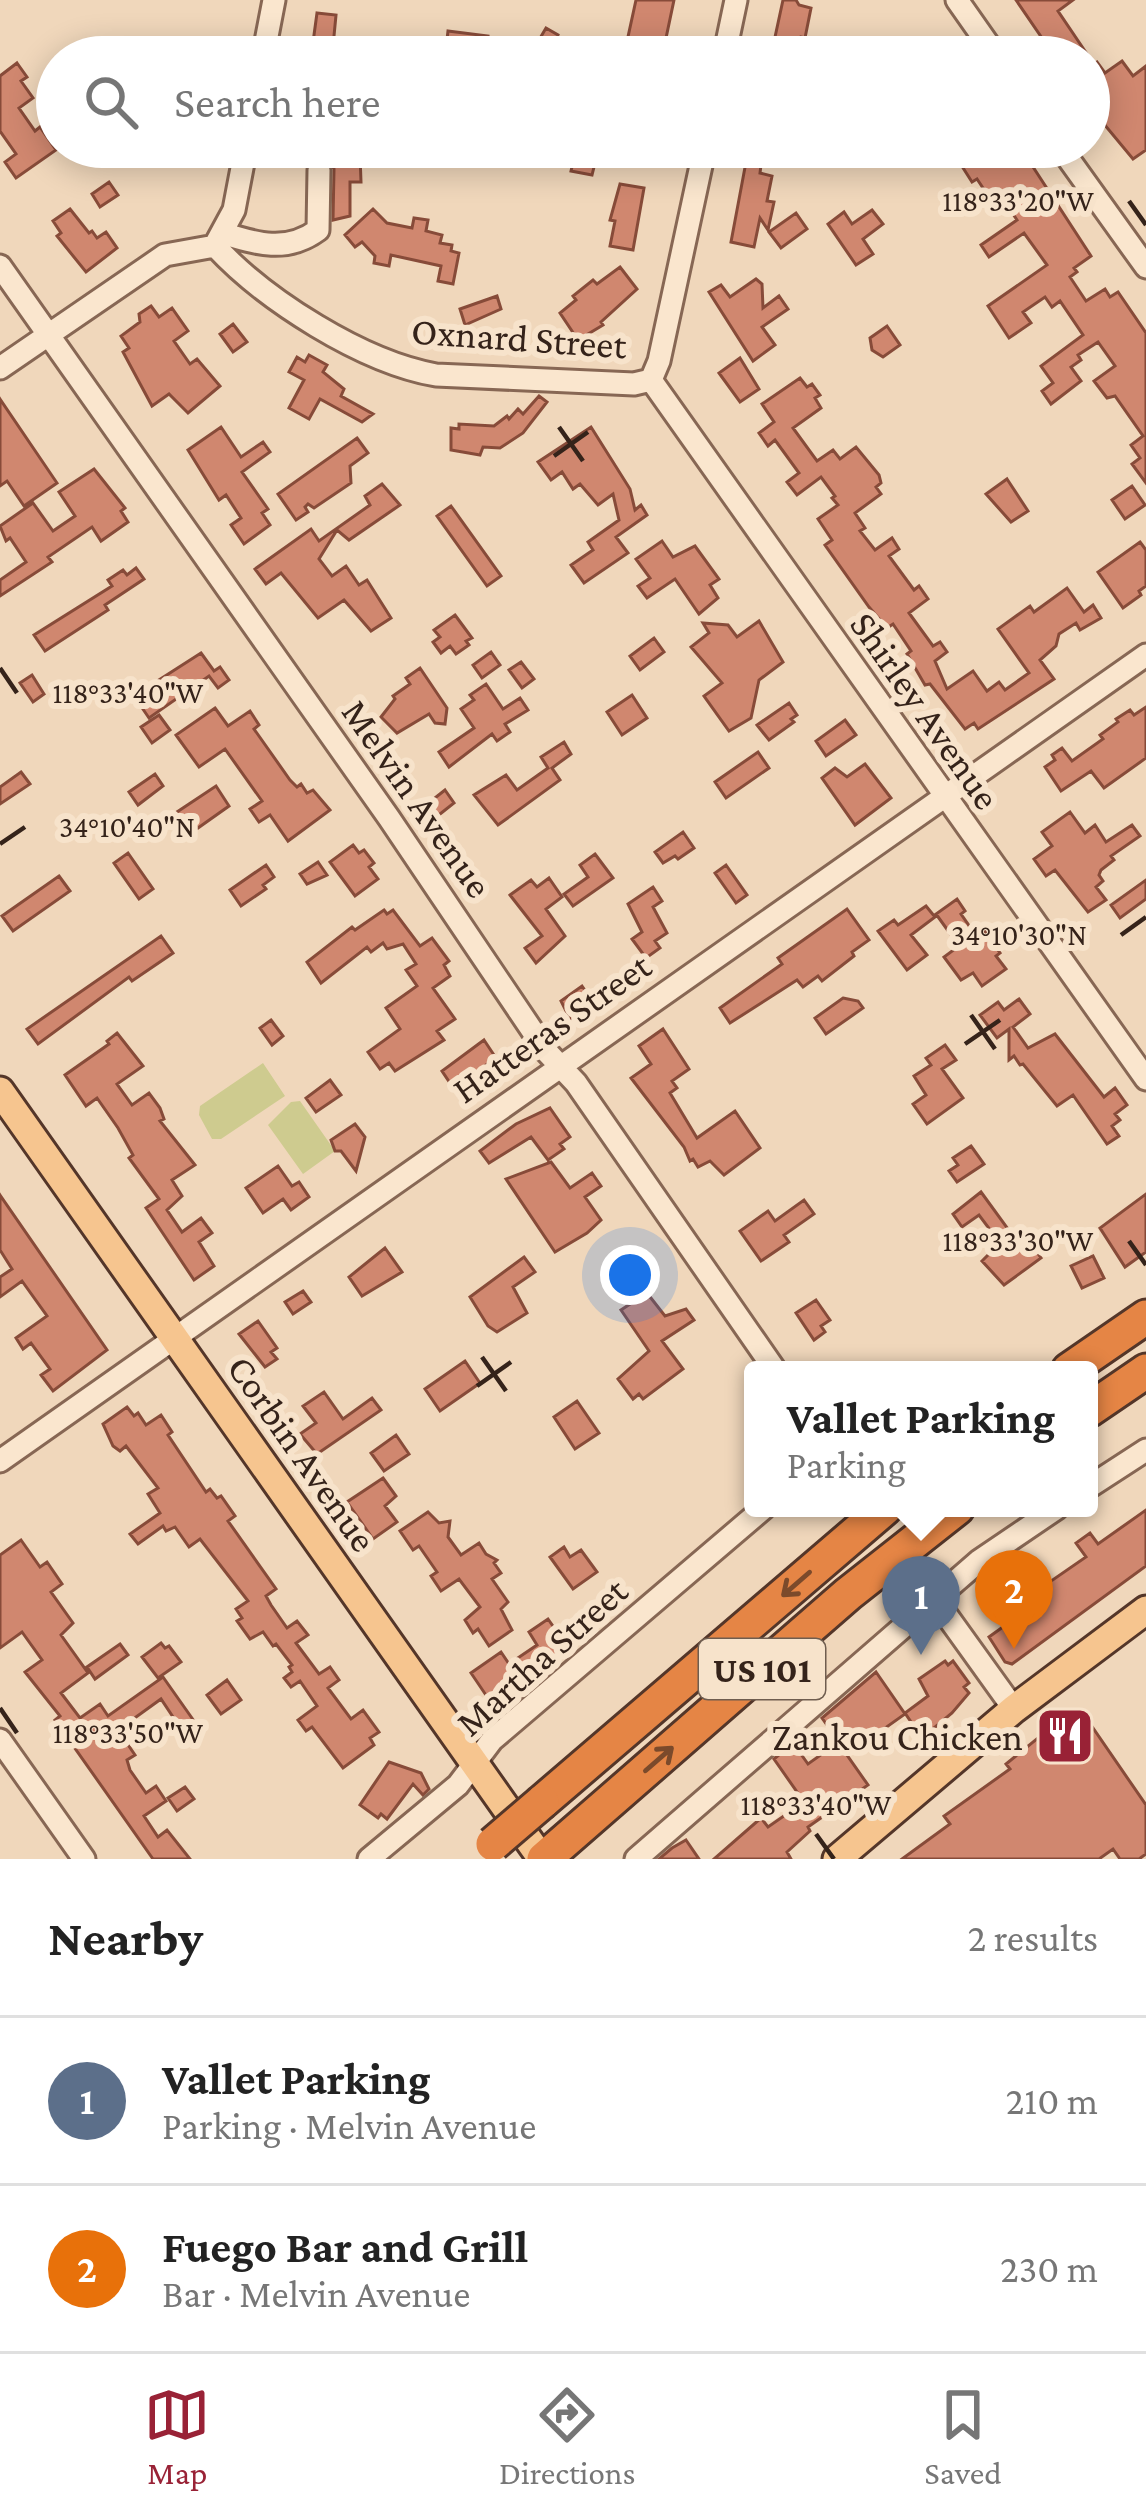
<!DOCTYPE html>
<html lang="en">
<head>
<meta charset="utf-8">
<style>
	:root { --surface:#fff; --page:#f2f2f2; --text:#222; --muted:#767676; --line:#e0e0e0; --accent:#992236 }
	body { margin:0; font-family:"Crimson Pro",serif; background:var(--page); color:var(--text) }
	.you { position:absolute; left:630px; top:1275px; width:42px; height:42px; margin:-30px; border:9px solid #fff; border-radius:50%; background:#1a73e8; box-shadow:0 0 0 18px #1a73e833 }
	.badge { display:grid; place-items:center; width:78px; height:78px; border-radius:50%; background:var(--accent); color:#fff; font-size:39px; font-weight:700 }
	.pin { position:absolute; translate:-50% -99px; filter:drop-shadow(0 3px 6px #0008) }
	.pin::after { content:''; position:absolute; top:63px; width:42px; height:36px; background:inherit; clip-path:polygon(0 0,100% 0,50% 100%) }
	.popup { position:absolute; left:744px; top:1361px; width:354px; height:156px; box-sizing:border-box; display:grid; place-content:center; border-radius:12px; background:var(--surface); filter:drop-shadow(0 3px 9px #0005); font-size:39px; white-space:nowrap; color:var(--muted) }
	.popup b { font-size:45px; color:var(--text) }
	.popup::after { content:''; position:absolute; left:50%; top:100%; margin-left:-24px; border:24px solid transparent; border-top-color:var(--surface) }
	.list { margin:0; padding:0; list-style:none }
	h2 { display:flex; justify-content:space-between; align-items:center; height:156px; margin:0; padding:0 48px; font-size:51px }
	h2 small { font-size:39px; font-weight:400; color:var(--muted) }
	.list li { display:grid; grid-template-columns:78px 1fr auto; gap:36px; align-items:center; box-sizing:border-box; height:168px; padding:0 48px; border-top:3px solid var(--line) }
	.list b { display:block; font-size:45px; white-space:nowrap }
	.list p { margin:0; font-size:39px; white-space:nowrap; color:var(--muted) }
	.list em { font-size:39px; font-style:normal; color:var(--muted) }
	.icon { flex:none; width:66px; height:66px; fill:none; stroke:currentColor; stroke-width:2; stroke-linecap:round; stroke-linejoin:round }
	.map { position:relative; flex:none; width:1146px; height:1859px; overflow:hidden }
	.search { position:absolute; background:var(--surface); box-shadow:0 6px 30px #0003; left:36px; right:36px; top:36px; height:132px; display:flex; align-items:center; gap:30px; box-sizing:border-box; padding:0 42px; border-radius:66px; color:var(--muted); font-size:45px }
	.sheet { height:492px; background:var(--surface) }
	nav { display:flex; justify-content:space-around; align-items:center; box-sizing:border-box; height:168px; border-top:3px solid var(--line); background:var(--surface); font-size:33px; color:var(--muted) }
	nav a { display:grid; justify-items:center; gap:6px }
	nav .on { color:var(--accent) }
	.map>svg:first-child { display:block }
	.green { fill:#cecb8f }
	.building { fill:#d0876f; stroke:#874b39; stroke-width:3 }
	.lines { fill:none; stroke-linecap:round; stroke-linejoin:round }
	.minor-casing { stroke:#876754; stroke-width:27 }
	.major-casing { stroke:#543629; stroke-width:33 }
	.highway-casing { stroke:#543629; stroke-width:39 }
	.minor { stroke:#fae6ce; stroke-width:21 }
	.major { stroke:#f6c58f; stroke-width:27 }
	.highway { stroke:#e58545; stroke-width:33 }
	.highway-bridge-casing { stroke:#543629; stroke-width:39; stroke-linecap:butt }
	.highway-bridge { stroke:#e58545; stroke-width:33 }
	.oneway { stroke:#7b4a2b }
	.ticks { fill:none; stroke:#35231a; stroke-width:4.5 }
	.labels { text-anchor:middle; stroke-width:12; stroke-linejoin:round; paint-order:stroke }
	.shield { fill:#f7e3cb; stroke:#6f5d4f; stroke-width:3 }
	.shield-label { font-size:36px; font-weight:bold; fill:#35231a }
	.street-label { font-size:39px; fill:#35231a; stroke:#f7e3cb }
	.poi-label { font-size:39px; fill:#35231a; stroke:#f7e3cb; text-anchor:end }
	.ticks-label { font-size:30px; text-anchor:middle; fill:#35231a; stroke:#f7e3cb; stroke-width:12; stroke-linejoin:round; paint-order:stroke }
</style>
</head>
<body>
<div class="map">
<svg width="1146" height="1859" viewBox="0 0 1146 1859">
	<rect width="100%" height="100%" fill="#f0d7bb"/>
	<path class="green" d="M263,1063L285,1096L221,1139H212L199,1115L200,1106Z
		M300,1101L335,1151L303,1174L268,1125L291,1102Z"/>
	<path class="building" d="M636,0H674L662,57L626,46Z
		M783,0H796L799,5L811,8L805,38L801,37L800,42L791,40L788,54L772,51Z
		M1016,0H1073L1058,11L1089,57H1055Z
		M317,13L336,15L332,57H311Z
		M546,28L558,35L556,40L559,42L551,57H529Z
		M448,31L488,36L486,57L445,56Z
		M1122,61L1133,76L1146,66V150L1133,159L1089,106V67L1097,62L1105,73Z
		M17,63L27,77L21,81L33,98L19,108L35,131L40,127L56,150L16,178L5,162L16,154L0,131V76Z
		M568,147H626L623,164L596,159L592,175L571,171L575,154L567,153Z
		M943,147H1020L1091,256L1074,268L1077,272L1070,277L1086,301L1105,289L1110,297L1118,292L1146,333V483L1132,464L1140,458L1131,445L1143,436L1115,396L1107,398L1094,381L1115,366L1098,342L1078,355L1081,360L1071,367L1081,381L1051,404L1042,391L1053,383L1041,366L1083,335L1060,301L1052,307L1045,297L1023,312L1031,323L1009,338L988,306L1047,265L1024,233L989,257L981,245L1017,220L1000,195L991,200L977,179L972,182L958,160L954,163Z
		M323,152L360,155L361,182H350V216L333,220L334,169Z
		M746,162L761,165L760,173L772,176L767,201L774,202L768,230L760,218L754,247L731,242Z
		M109,182L118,195L100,207L92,194Z
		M620,184L644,188L633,250L610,246L615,221L610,220Z
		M70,209L89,233L92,231L97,238L106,232L117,248L86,272L57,236L61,233L53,221Z
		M373,209L387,223L412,228L414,218L428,220L426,231L442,235L440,243L452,245L451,251L459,253L453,284L438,281L441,266L391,255L389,266L374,263L375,256L362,242L355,247L345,235Z
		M872,210L883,224L863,239L873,254L856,265L828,224L844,212L852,224Z
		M796,213L807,229L781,248L769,232Z
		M620,267L637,289L601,322L603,325L578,340L560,313L576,300L573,296L593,280L597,284Z
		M756,279L762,284L763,308L779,296L788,309L762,327L775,345L753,361L709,292L721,285L730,297Z
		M497,296L501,309L465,325L460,309Z
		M151,306L159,317L172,308L188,331L174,341L190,364L197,359L220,386L188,413L169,394L152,406L123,352L129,348L121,336L140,322L139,314Z
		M233,324L247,342L233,352L220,334Z
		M887,326L900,345L883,357L872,350L870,338Z
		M309,355L327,365L323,372L344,389L341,396L373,414L362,422L320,399L309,419L289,408L304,380L289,372L297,357L305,362Z
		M740,358L759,389L740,402L719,373Z
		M800,378L807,387L812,384L820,395L815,398L821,408L793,428L817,461L833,450L840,459L856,447L879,475L881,483L876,487L881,494L855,513L865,528L860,531L875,550L892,538L899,549L889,556L914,590L919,586L928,599L909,613L933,646L940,642L947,652L935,661L947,689L973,671L987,691L999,682L1005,690L1029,673L998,629L1030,606L1034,612L1067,588L1084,612L1093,605L1101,618L1080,630L1076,623L1059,634L1056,646L1040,660L1054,679L978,729L974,723L965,729L930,684L925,685L907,654L911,651L893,624L887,628L869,607L825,545L832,540L818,519L838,505L832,498L835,496L821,477L797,495L787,482L799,473L775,440L768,446L759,433L774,422L762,404Z
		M539,396L547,402L523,433L500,448L483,447L480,455L451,450V428L459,429V424L494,426L507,416L509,419L518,409L523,414Z
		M0,399L57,483L24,506L7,481L0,486Z
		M221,427L241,457L263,442L270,452L242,472L268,509L262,513L270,525L244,544L231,525L241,518L226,495L219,500L188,450Z
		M591,427L630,489L635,510L641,505L647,515L616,537L628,553L584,583L571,565L593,550L588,542L619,520L613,494L598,505L580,484L573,489L562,472L551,480L538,462Z
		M357,438L368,453L350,466L351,483L314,508L308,504L305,507L308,512L296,520L278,494Z
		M94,469L125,508L121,511L128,522L101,541L92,527L48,557L52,562L0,596V580L26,562L10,538L6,541L0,526L33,503L53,531L75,516L59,492Z
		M1007,479L1028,511L1011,522L986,494Z
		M382,484L400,505L349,540L337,530L319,559L332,576L346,566L359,585L367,580L391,618L371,631L344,600L318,618L281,573L266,584L255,569L311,529L319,541L370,505L365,496Z
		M1132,486L1145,505L1125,519L1112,500Z
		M451,506L501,576L487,586L437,516Z
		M662,541L673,557L695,546L719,579L710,585L718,598L699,614L675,579L647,598L638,586L650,578L636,559Z
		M1140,542L1146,550V586L1139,591L1141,595L1123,608L1098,572Z
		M136,568L144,579L105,605L108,610L45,651L34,635L112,586L108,580L123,570L127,575Z
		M455,615L472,638L466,641L469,645L456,654L450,646L441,653L433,642L440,637L434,630Z
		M759,621L783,662L759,680L751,718L729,731L704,696L722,683L691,647L709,633L703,623L728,625L737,637Z
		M654,638L664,652L640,670L630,656Z
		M491,652L500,665L482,678L473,665Z
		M201,653L214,671L220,667L229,680L218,688L209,676L149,718L134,696Z
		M521,662L534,679L522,688L509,670Z
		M420,668L447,708L445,724L435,723L429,714L397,733L381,717L395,699L393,696L410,684L406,678Z
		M32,675L44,694L33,702L20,683Z
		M486,684L503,709L520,698L528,710L505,724L510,732L497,741L492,734L449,767L439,752L474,728L461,709L474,700L470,695Z
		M632,695L647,718L622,735L607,712Z
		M789,703L797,715L791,719L794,722L769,740L757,725Z
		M1146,707V758L1104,788L1091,771L1061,791L1045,767L1055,760L1052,755L1062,748L1072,761L1103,739L1100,735L1118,722L1116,719L1130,710L1134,715Z
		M215,708L228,726L250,711L259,725L254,729L290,780L297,787L301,784L307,793L313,790L330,810L288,841L270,815L259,822L250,809L262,801L225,749L199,767L176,735Z
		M159,715L170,730L152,743L141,727Z
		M845,720L856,735L826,756L816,741Z
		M564,742L571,754L552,768L560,780L498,825L474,795L506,775L517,790L548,768L541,757Z
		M758,752L769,768L726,798L715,782Z
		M865,764L891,798L855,825L822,778L835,768L847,777Z
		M21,772L30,784L0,804V787Z
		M155,774L163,786L138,805L129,792Z
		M216,786L229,806L198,828L195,825L188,829L177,812Z
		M445,790L454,803L435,818L426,805Z
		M1070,812L1085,833L1095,825L1106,842L1132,825L1140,836L1111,856L1114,860L1101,870L1099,875L1103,881L1096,887L1106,900L1088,912L1055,870L1046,876L1034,859L1052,846L1042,832Z
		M683,832L694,848L678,859L675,856L663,863L655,852Z
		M353,845L359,853L364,850L374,863L369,867L378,879L355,896L330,862Z
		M128,853L153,889L139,899L114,863Z
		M595,854L613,878L573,906L564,894L588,877L580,865Z
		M318,862L327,875L307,884L300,874Z
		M266,865L274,877L263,885L266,889L241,906L230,890Z
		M726,865L747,895L736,903L715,873Z
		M59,876L70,891L13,931L2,916Z
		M549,878L562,897L546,909L565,936L536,963L525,948L542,936L510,895L531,880L537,887Z
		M1146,880V899L1120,918L1111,905Z
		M653,887L662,901L653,907L667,933L655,941L660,948L646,958L632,939L642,932L628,904Z
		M957,899L965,911L961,914L975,934L983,929L1000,953L996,956L1006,969L982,986L973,973L961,980L944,957L959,946L936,914Z
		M926,906L935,917L911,935L927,955L907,970L878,931L894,920L898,925Z
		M847,909L869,940L852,952L854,956L822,981L818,976L803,987L797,980L730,1023L720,1008L782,964L778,958Z
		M384,910L387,914L393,910L420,946L432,938L449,961L444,965L450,976L433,988L455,1019L437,1031L444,1040L395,1071L389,1063L380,1069L368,1052L400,1029L386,1008L417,986L406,970L416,964L403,944L387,949L383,943L371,952L367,947L321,983L307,962L352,927L355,930Z
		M161,936L173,953L132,981L129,977L38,1044L27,1029Z
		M582,986L598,1009L573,1025L561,1001Z
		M843,998L858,1001L863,1008L826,1034L815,1018Z
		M1019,999L1030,1014L1013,1027L1028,1048L1055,1034L1104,1097L1115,1088L1127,1105L1115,1114L1120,1120L1112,1126L1119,1136L1107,1144L1073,1095L1057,1106L1023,1064L1020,1065L1014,1056L1009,1060V1029L997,1038L980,1015L998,1002L1004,1010Z
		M271,1020L283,1036L272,1045L260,1028Z
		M663,1029L689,1069L672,1081L677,1088L670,1093L697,1138L735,1111L760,1148L724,1175L710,1161L698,1167L693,1159L690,1161L684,1147L631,1078L651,1064L639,1046Z
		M117,1033L143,1066L117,1084L132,1105L149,1093L160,1108L164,1119L160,1121L195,1165L172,1180L182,1196L167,1210L182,1232L201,1218L212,1233L199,1242L214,1266L194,1280L146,1208L159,1199L129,1158L133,1155L118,1128L97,1098L86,1106L65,1075L109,1044L107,1041Z
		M484,1040L496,1058L486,1065L495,1082L464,1104L442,1071Z
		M945,1045L956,1060L942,1069L963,1098L927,1124L913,1104L926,1095L914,1076L931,1065L926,1058Z
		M330,1080L341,1095L316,1112L306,1098Z
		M550,1108L570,1137L560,1144L564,1149L548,1160L531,1137L489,1163L480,1151L516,1124Z
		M355,1124L365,1137L356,1171L341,1151H335L331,1140Z
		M971,1146L984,1164L957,1182L949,1171L958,1165L953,1158Z
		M551,1162L570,1188L592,1173L601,1186L585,1197L601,1220L587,1233L555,1252L506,1179Z
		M278,1166L292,1186L299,1182L309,1197L291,1210L283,1199L263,1213L246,1188Z
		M981,1192L1024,1251L1032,1245L1041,1258L1004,1285L982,1261L996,1247L993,1242L997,1239L979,1215L962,1227L953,1214Z
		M1146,1194V1252L1125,1267L1100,1228Z
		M0,1195L107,1350L53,1391L41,1375L50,1369L31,1343L23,1349L16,1338L47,1316L22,1281L0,1297V1277L12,1269L0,1250Z
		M804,1200L814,1214L784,1235L789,1242L761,1261L740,1231L768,1211L775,1221Z
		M385,1248L402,1272L362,1296L349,1277Z
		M1093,1256L1104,1278L1082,1288L1071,1266Z
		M524,1257L535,1272L513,1287L527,1313L497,1332L488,1326L470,1297Z
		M303,1291L311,1302L293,1314L285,1302Z
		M647,1293L665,1316L686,1309L694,1320L662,1341L683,1369L643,1399L639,1394L633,1399L618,1379L649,1351L621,1310Z
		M816,1300L830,1320L821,1326L825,1332L814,1340L796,1313Z
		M258,1321L277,1348L271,1352L277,1359L265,1367L239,1334Z
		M465,1361L480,1383L440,1411L425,1389Z
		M324,1392L343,1419L372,1398L381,1410L317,1454L300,1434L316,1423L303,1406Z
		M577,1401L599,1433L575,1449L554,1417Z
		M127,1407L134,1416L138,1413L146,1425L161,1415L172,1432L168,1435L206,1492L210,1489L217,1498L221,1496L235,1516L228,1521L276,1589L266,1596L271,1605L287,1628L297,1621L308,1635L296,1643L319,1674L330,1667L339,1680L328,1688L351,1719L363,1710L379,1732L370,1738L374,1745L343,1768L312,1727L306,1731L298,1720L317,1706L300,1681L291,1687L284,1678L292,1672L289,1667L292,1665L276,1644L273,1646L263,1632L250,1639L237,1621L242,1618L236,1609L248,1601L200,1539L189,1547L175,1527L166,1531L163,1526L138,1544L130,1534L160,1513L148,1494L158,1488L126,1446L120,1451L113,1446L103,1424Z
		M396,1435L409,1454L384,1471L371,1453Z
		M383,1478L396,1496L385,1506L397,1522L373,1539L347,1502Z
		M1146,1510V1566L1012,1664L1005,1662L989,1637L1014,1619L1012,1608L1086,1557L1076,1543L1090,1533L1098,1544Z
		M428,1512L439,1523L450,1521L448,1537L461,1555L479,1543L486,1554L497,1560L494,1563L501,1573L492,1579L508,1602L501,1609L512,1630L489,1646L478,1629L473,1633L465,1620L480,1607L459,1579L441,1591L431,1576L437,1572L419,1546L413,1550L400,1531Z
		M21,1540L40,1567L47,1562L62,1584L51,1592L73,1623L61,1635L88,1673L61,1693L80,1718L100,1704L108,1716L163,1677L194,1721L181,1729L161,1699L118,1730L135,1755L127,1760L130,1770L146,1793L156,1786L166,1801L144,1816L158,1837L167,1830L190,1859H153L55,1720L60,1716L25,1672L42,1660L22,1632L0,1648V1555Z
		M564,1547L570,1557L581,1550L597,1572L573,1589L550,1557Z
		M548,1619L569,1649L492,1704L471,1673L501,1652L509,1664L537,1645L529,1632Z
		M161,1643L165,1648L169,1646L181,1662L158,1678L142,1657Z
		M120,1644L128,1655L95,1679L87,1667Z
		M945,1661L948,1665L953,1661L969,1683L964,1687L969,1693L952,1713L922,1738L905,1713L928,1696L919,1679Z
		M876,1672L905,1714L847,1755L868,1785L808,1827L810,1831L787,1852L791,1859H714L761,1818L768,1827L804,1802L774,1759L793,1743L808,1764L839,1742L822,1718Z
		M227,1680L241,1700L221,1714L207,1695Z
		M1070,1712H1082L1146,1805V1854L1139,1859H1120L1113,1849L1099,1859H902L950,1824L944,1816L1010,1769L1006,1764Z
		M389,1762L421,1773L429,1789L423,1795L413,1784L387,1819L381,1814L378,1818L360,1805Z
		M185,1787L194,1799L177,1811L168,1798Z
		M686,1840L699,1859H659L672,1848Z"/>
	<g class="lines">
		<g class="minor-casing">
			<path id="minor" d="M957,0L997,57
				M263,57L274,0
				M579,57L585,54L590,57
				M724,57L736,0
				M1060,147L1146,267
				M222,233C257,244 287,253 318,230L319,170
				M215,245L234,210L246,147
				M0,266L389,818L546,1051L576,1083L775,1370
				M0,368L165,255L215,246C265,300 362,362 436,375L634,384L651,380
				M651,380L1146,1079
				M651,380L659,361L705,147
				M0,1461L1146,655
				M1089,1487L1146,1450
				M935,1599L1014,1709
				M0,1740L84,1859
				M369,1859L458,1785L492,1740L764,1508
				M636,1859L979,1561L1057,1508"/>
		</g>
		<g class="major-casing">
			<path id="major" d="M0,1091L542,1859
				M837,1859L1014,1709L1146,1610"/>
		</g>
		<g class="highway-casing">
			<path id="highway" d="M1069,1370L1146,1317
				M1089,1410L1146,1371
				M542,1802L885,1508
				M544,1859L848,1594L957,1508"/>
		</g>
		<use href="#minor" class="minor"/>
		<use href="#major" class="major"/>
		<use href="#highway" class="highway"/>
		<g class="highway-bridge-casing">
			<path id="highway-bridge" d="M493,1844L542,1802"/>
		</g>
		<use href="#highway-bridge" class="highway-bridge"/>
	</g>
	<defs><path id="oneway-shaft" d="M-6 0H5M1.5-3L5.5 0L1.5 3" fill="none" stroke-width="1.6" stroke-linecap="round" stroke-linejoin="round" transform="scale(3)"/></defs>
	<g class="oneway">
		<use href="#oneway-shaft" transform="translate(796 1584) rotate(139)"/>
		<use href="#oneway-shaft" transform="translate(659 1759) rotate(-41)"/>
	</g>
	<path class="ticks" d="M1129,201L1146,225M559,427L583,461M554,456L588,432M0,668L17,693M0,844L25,827M1121,935L1146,917M971,1015L995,1049M965,1044L1000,1020M1129,1241L1146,1265M482,1357L506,1391M477,1386L511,1362M0,1708L17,1733M816,1834L834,1859"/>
	<defs>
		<g id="restaurant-square" transform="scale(3)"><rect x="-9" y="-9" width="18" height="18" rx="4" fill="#992236" stroke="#f7e3cb"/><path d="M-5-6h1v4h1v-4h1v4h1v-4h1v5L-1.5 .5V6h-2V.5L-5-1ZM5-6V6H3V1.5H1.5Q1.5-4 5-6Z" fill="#fff"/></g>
	</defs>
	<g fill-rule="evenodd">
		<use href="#restaurant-square" x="1065" y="1736"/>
	</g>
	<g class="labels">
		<rect class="shield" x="699" y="1639" width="126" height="60" rx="9"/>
		<g class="shield-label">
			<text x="762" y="1682">US 101</text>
		</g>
		<g class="street-label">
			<text transform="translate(519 337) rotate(4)" y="14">Oxnard Street</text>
			<text transform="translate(926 710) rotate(55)" y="14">Shirley Avenue</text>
			<text transform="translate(418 798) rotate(55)" y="14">Melvin Avenue</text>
			<text transform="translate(551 1027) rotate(-35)" y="14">Hatteras Street</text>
			<text transform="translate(303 1453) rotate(55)" y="14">Corbin Avenue</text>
			<text transform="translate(541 1656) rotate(-42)" y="14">Martha Street</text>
		</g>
		<g class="poi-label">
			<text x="1023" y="1750">Zankou Chicken</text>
		</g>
	</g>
	<g class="ticks-label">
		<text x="1018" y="211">118°33'20"W</text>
		<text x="128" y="703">118°33'40"W</text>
		<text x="127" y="837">34°10'40"N</text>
		<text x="1019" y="945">34°10'30"N</text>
		<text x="1018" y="1251">118°33'30"W</text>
		<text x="128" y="1743">118°33'50"W</text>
		<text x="816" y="1815">118°33'40"W</text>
	</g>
</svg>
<div class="you"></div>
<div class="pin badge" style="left:921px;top:1655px;background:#5c6f8a">1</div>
<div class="popup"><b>Vallet Parking</b>Parking</div>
<div class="pin badge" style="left:1014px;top:1649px;background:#e8710a">2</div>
<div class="search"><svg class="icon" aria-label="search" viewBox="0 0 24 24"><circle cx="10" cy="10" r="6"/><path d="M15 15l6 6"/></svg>Search here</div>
</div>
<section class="sheet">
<h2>Nearby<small>2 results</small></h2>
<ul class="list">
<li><span class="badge" style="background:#5c6f8a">1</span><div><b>Vallet Parking</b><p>Parking · Melvin Avenue</p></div><em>210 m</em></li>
<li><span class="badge" style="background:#e8710a">2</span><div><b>Fuego Bar and Grill</b><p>Bar · Melvin Avenue</p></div><em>230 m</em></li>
</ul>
</section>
<nav>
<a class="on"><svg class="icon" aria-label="map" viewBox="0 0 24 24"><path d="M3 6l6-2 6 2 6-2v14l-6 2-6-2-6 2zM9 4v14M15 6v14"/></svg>Map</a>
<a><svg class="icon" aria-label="directions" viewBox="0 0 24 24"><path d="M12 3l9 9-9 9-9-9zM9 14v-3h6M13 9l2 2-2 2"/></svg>Directions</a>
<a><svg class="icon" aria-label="saved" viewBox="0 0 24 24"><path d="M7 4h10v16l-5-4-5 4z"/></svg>Saved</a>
</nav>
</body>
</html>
